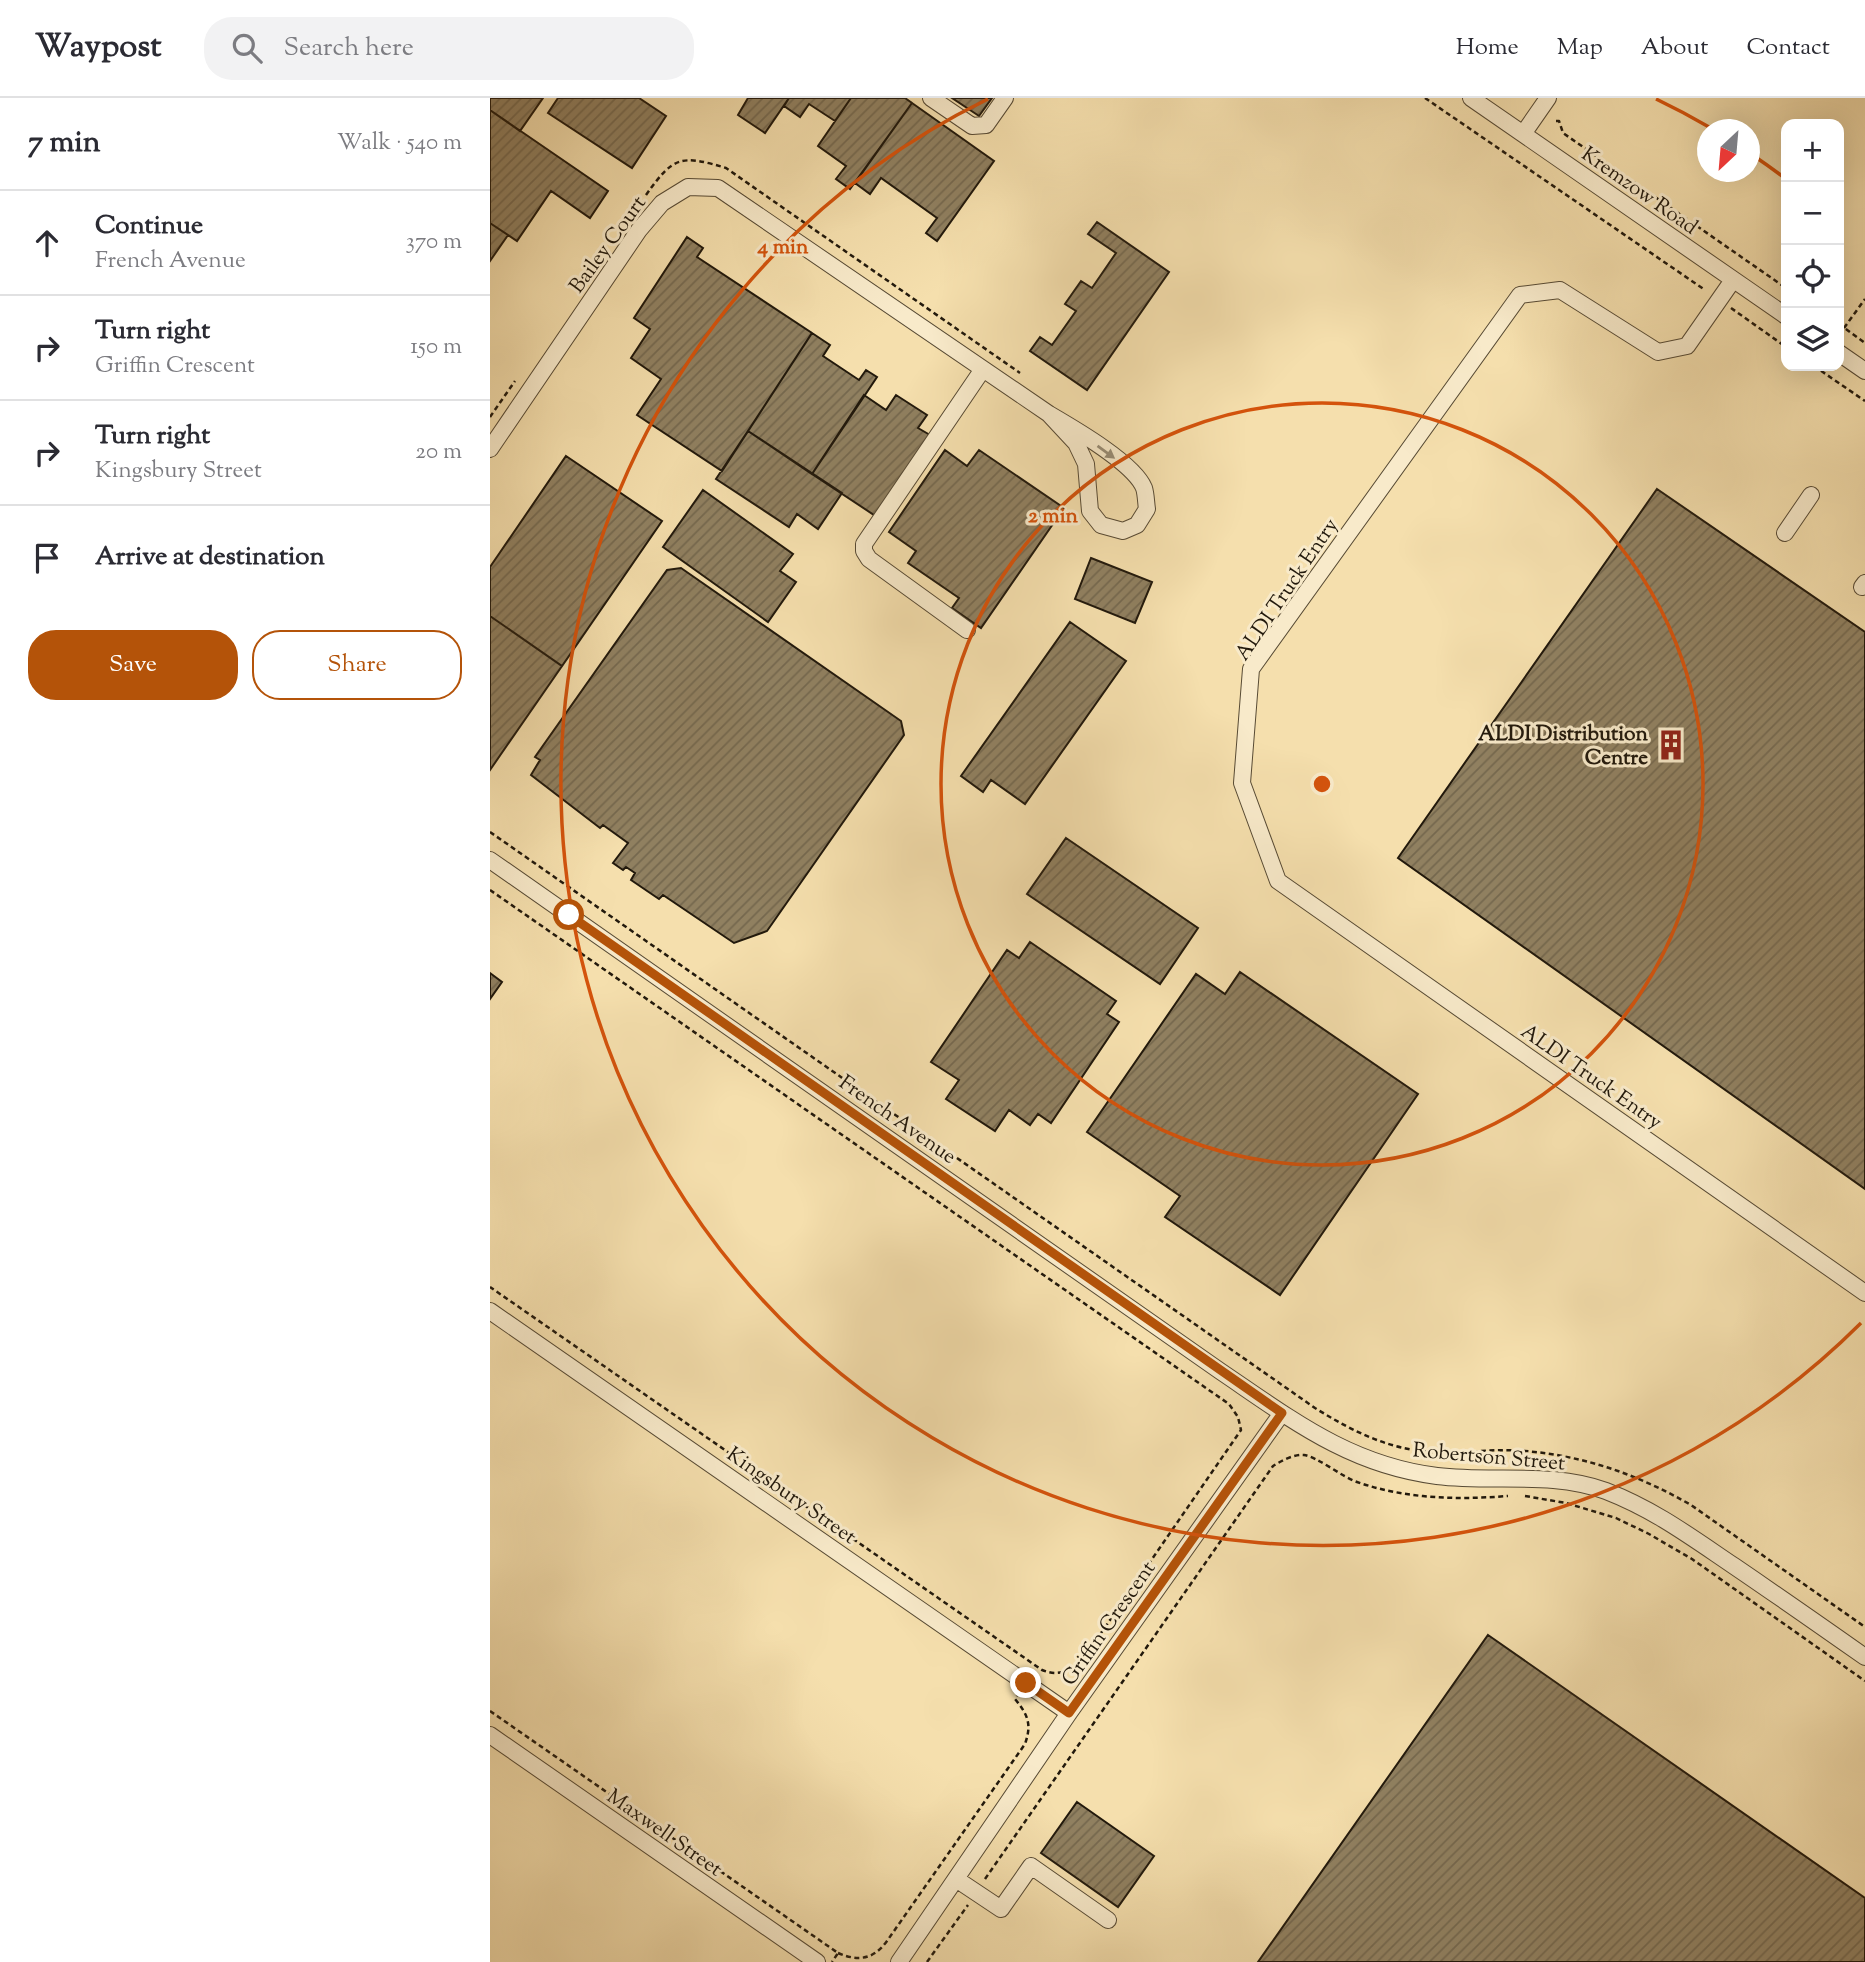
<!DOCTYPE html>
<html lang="en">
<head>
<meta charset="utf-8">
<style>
	:root { --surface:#fff; --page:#f2f2f3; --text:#2b2b33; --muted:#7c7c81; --line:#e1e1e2; --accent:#b45309 }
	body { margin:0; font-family:"Sorts Mill Goudy",serif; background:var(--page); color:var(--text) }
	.controls { position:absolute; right:21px; top:21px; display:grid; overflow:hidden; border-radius:14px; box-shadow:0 7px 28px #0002 }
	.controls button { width:63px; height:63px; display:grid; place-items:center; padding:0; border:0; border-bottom:2px solid var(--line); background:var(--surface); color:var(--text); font:35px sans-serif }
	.compass { position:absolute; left:1207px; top:21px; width:63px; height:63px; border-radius:50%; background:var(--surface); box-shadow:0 7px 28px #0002; rotate:206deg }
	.stop { position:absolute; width:21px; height:21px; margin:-16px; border:5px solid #b45309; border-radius:50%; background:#fff }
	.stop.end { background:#b45309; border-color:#fff; box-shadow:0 2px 7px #0008 }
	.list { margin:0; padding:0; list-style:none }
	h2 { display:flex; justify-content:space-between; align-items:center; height:91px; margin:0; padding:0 28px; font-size:30px }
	h2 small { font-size:23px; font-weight:400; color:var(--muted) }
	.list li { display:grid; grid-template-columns:46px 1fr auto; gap:21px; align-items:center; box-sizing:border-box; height:105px; padding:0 28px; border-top:2px solid var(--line) }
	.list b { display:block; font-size:26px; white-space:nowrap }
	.list p { margin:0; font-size:23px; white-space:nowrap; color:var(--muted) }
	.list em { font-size:23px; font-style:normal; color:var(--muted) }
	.actions { display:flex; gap:14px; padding:21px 28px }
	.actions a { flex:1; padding:16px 0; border:2px solid var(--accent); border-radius:28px; text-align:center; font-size:24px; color:var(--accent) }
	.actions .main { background:var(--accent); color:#fff }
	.icon { flex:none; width:38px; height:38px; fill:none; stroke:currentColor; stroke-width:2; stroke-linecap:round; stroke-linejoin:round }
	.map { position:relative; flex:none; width:1375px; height:1864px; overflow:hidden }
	header { display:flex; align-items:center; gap:42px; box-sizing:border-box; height:98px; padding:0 35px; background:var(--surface); border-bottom:2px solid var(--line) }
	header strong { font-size:33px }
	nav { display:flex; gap:38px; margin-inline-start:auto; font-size:24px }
	.search { width:490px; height:63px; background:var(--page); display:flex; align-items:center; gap:18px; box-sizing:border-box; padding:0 24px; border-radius:28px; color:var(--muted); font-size:26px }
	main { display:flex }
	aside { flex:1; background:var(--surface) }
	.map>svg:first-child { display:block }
	.building { fill:url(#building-hatch); stroke:#22190c; stroke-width:2 }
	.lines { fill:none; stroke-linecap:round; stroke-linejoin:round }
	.minor-casing { stroke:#574a34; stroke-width:18 }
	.path { stroke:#22190c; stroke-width:2.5; stroke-dasharray:5 3.5; stroke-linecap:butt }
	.minor { stroke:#f8eaca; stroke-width:16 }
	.oneway { fill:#988c74 }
	.route { stroke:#b45309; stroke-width:9 }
	.ring { fill:none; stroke:#d4530c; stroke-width:3.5 }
	.labels { text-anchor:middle; stroke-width:6; stroke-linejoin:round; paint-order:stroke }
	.street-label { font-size:21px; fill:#22190c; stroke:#f8eaca }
	.poi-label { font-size:21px; font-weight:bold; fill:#22190c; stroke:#f8eaca; text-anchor:end }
	.centre { fill:#d4530c; stroke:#f8eaca; stroke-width:3.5 }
	.ring-label { font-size:21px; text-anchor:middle; font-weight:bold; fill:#d4530c; stroke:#f8eaca; stroke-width:6; stroke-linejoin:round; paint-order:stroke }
</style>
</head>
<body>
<header>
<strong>Waypost</strong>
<div class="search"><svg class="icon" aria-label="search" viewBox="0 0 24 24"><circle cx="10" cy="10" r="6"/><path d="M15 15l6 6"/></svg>Search here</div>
<nav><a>Home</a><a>Map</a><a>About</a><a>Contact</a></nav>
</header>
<main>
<aside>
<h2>7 min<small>Walk · 540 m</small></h2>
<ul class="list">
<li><svg class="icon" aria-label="ahead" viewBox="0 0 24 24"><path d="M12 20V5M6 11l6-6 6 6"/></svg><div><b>Continue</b><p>French Avenue</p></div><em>370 m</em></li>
<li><svg class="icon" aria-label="right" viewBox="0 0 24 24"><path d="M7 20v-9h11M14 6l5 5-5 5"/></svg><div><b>Turn right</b><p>Griffin Crescent</p></div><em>150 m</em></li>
<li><svg class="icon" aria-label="right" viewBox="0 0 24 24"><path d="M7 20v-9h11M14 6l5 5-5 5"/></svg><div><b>Turn right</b><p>Kingsbury Street</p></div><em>20 m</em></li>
<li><svg class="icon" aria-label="arrive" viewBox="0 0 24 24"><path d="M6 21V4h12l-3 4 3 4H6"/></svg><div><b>Arrive at destination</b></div></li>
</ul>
<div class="actions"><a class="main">Save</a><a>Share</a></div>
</aside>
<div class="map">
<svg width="1375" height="1864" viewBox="0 0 1375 1864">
	<defs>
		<pattern id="building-hatch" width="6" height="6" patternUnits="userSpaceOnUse" patternTransform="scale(1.75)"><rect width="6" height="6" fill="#908060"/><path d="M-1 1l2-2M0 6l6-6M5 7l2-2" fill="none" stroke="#75684e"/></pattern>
	</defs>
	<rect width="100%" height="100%" fill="#f5dfad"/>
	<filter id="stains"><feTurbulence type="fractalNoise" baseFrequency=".00286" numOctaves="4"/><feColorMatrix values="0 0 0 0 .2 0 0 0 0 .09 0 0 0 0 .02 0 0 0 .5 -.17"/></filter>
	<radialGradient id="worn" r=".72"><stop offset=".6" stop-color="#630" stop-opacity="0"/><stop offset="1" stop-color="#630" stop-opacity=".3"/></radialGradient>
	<path class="building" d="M0,0H53L30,33L0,12Z
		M68,0H149L176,18L142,70L58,15Z
		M258,0H299L275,35L248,17Z
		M299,0H361L345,23L319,6L310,19L294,8Z
		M361,0H415L422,5L360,91L346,81L356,68L328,48Z
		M462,0H502L489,18Z
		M422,5L504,63L447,143L436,135L447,120L391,80L380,96L365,85Z
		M0,12L118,93L100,120L61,93L27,143L0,125Z
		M607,124L679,174L597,292L540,253L550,239L562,247L586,213L575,206L591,183L602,190L626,155L598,136Z
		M0,125L18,137L0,163Z
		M197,139L213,150L207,159L322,235L232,373L147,317L171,281L141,260L160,231L144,220Z
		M322,235L340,247L333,258L369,282L376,272L387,279L322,376L258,333Z
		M374,297L396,312L406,297L437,317L428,330L440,337L387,419L322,376Z
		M258,333L352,395L328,431L307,416L299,429L226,381Z
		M455,352L477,368L489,352L574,410L491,530L462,510L469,500L418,465L426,453L399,434Z
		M76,358L172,423L72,568L0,518V469Z
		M1167,391L1375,534V1091L908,760Z
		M213,392L303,456L290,473L306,484L278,524L173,449Z
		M601,460L662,484L645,525L585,501Z
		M191,470L411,623L414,637L277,833L244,845L173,797L169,801L141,782L145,775L136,769L133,772L123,765L138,745L113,727L110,730L41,677L50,662L45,659L177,472Z
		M0,518L72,568L0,672Z
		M580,524L636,563L535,706L501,682L493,694L471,678Z
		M576,740L708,830L670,886L537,796Z
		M540,844L626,903L617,916L629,924L561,1025L548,1016L540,1027L519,1012L505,1033L456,1001L469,982L441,964L517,852L529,860Z
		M750,874L928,996L790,1197L675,1119L690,1098L597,1034L706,876L735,896Z
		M0,875L12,884L0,901Z
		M998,1537L1375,1800V1864H768Z
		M587,1704L664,1758L628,1809L551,1755Z"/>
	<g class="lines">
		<g class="minor-casing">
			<path id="minor" d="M441,0L482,28L496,27L515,0
				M981,0L1296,218
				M1033,36L1058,0
				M1243,182L1197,248L1168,254L1070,192L1030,197L761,571L752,685L788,783L1375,1195
				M1349,255L1375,273
				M0,351L149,132L172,105L198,89L228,90L559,316C583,330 644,365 654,390C656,396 656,405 657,411L647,427L633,433L611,427L600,413L596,366L586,345L559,316
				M1295,435L1321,397
				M1372,489L1375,485
				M477,532L379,461L374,453V446L493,271
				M0,762L730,1273C801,1321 859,1367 947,1378C1004,1385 1061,1373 1116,1393C1165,1412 1201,1439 1244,1468C1288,1498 1331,1528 1375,1559
				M0,1213L579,1615
				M0,1637L327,1864
				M466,1781L511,1811L541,1768L618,1822
				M409,1864L579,1615L792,1315"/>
		</g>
		<path class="path" d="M935,0L1215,192
			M1066,23H1069L1073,35L1296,190
			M156,97C183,59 190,56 236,70L530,275
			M1241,210L1296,249
			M1349,226L1375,245
			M1354,230L1375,201
			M1324,268L1375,303
			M0,319L25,283
			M0,734L825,1310C862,1333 899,1352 944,1354C974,1356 1004,1350 1035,1353C1095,1358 1149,1377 1201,1407L1375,1529
			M0,792L739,1306L748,1319L751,1332L589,1567C575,1574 567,1578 552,1572L0,1189
			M1035,1398L1076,1405L1126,1420L1159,1436L1202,1461L1375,1583
			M0,1613L348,1855L342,1864
			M495,1781L783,1368C791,1363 804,1356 814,1357C828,1359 852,1379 867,1384C916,1401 967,1402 1018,1398
			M348,1855C369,1864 384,1861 397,1843L535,1646C542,1626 538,1617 525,1601L527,1598
			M437,1864L478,1807"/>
		<use href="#minor" class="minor"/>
	</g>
	<defs><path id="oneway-solid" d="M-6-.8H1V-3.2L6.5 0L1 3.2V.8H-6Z" transform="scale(1.75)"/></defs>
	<use class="oneway" href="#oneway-solid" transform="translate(616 354) rotate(36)"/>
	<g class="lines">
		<path class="route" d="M79,817L792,1315L579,1615L536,1585"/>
	</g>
	<g class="ring">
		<circle cx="832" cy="686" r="381"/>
		<path d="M1371 1225A762 762 0 1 1 498 1M1166 1A762 762 0 0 1 1219 29M1264 58A762 762 0 0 1 1296 81"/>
	</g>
	<defs>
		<g id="building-bare" transform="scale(2.415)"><path d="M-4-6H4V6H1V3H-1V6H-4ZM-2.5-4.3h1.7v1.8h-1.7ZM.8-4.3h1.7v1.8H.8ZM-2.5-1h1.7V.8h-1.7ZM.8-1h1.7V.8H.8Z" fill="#8f2418" stroke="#f8eaca" stroke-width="2.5" paint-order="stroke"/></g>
	</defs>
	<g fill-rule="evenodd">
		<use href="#building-bare" x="1181" y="647"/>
	</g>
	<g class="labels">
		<g class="street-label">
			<text transform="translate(1150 92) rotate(35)" y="7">Kremzow Road</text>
			<text transform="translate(117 146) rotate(-54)" y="7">Bailey Court</text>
			<text transform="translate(796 491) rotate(-56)" y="7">ALDI Truck Entry</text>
			<text transform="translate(1102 978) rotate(35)" y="7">ALDI Truck Entry</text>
			<text transform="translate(408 1021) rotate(35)" y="7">French Avenue</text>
			<text transform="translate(999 1358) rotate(5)" y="7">Robertson Street</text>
			<text transform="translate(302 1397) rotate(35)" y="7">Kingsbury Street</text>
			<text transform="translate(618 1525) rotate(-55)" y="7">Griffin Crescent</text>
			<text transform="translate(175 1734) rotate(35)" y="7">Maxwell Street</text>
		</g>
		<g class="poi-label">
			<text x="1158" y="642">ALDI Distribution<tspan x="1158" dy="24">Centre</tspan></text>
		</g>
	</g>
	<circle cx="832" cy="686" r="10" class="centre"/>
	<g class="ring-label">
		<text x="293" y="155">4 min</text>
		<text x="563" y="424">2 min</text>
	</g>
	<rect width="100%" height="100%" filter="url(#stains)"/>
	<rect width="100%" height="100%" fill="url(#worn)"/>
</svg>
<div class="controls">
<button>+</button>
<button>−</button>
<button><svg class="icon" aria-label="locate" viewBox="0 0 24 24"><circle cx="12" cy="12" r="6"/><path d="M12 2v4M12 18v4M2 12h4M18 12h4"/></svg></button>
<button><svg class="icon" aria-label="layers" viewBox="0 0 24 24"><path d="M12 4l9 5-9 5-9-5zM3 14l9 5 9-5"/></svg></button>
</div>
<svg class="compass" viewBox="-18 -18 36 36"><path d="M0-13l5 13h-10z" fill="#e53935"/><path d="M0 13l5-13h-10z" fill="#7c7c81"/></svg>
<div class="stop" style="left:79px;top:817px"></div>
<div class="stop end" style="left:536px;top:1585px"></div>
</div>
</main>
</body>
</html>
